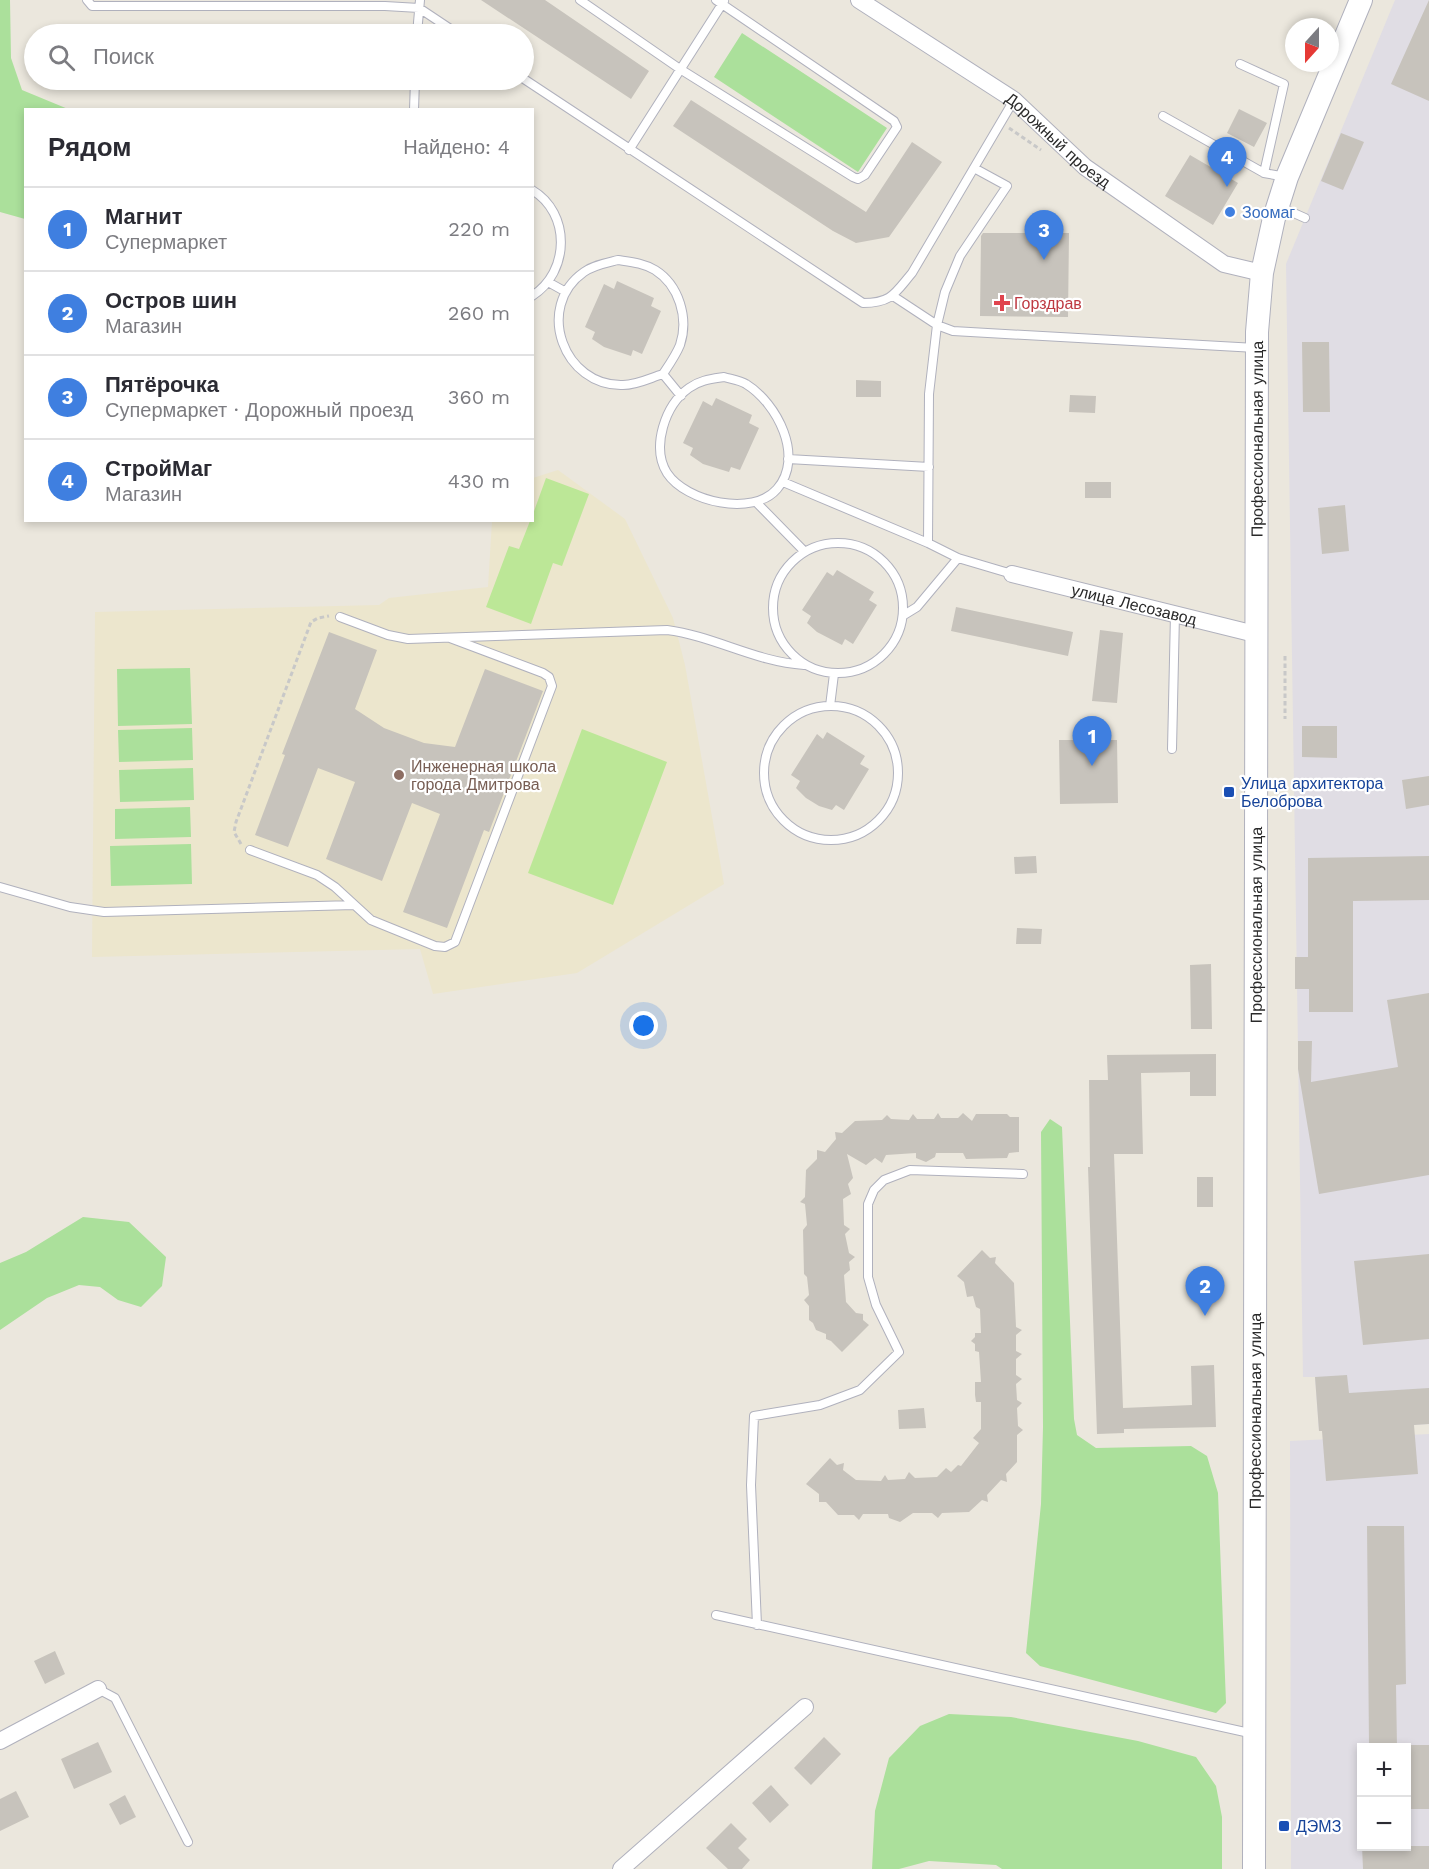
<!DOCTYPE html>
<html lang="ru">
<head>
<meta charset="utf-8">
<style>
	:root { --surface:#fff; --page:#f7f7f7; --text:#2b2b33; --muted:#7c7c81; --line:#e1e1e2; --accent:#2563eb }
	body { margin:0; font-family:"Work Sans",sans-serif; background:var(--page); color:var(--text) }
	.controls { position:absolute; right:18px; bottom:18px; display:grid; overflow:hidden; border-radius:0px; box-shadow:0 3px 9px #0003 }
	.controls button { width:54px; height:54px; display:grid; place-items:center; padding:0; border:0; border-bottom:2px solid var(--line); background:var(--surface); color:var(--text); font:30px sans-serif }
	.compass { position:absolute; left:1285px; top:18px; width:54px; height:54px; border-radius:50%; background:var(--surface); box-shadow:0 3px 9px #0003; rotate:201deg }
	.you { position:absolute; left:644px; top:1026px; width:21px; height:21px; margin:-15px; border:4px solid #fff; border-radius:50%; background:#1a73e8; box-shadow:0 0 0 9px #1a73e833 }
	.badge { display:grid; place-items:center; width:39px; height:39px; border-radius:50%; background:var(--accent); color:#fff; font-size:20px; font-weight:700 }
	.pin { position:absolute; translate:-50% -50px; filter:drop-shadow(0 2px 3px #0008) }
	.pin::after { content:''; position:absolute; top:32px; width:21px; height:18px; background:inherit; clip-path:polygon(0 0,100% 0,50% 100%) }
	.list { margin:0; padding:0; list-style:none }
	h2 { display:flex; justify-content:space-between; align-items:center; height:78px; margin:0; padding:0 24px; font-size:26px }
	h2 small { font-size:20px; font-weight:400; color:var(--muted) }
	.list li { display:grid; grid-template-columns:39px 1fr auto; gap:18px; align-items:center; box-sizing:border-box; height:84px; padding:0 24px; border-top:2px solid var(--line) }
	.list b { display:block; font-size:22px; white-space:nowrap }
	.list p { margin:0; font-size:20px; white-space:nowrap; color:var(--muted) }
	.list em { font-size:20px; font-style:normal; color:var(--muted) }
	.icon { flex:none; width:33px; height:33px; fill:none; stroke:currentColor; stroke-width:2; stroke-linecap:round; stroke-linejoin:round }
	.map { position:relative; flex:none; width:1429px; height:1869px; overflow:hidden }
	.search { position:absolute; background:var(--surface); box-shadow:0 3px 9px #0003; left:24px; top:24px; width:510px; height:66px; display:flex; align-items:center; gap:15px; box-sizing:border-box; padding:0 21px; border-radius:33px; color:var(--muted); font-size:22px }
	.panel { position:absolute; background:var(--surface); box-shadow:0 3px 9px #0003; left:24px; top:108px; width:510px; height:414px; border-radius:0px }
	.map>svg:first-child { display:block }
	.industrial { fill:#e0dde4; fill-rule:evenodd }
	.education { fill:#ece6cd }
	.green { fill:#abe09b }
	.pitch { fill:#bce797 }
	.building { fill:#c7c3bc }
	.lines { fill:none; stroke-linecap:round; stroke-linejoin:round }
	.service-casing { stroke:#b0b1bd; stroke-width:10 }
	.minor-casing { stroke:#b0b1bd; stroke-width:18 }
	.secondary-casing { stroke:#b0b1bd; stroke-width:24 }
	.path { stroke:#c8c8c8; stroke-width:3; stroke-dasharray:4.5 3; stroke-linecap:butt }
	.service { stroke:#fff; stroke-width:8 }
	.minor { stroke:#fff; stroke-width:16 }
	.secondary { stroke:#fff; stroke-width:22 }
	.shop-dot { fill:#3f7fe0; stroke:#fff; stroke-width:2 }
	.health-dot { fill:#e0444e; stroke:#fff; stroke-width:2 }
	.education-dot { fill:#8d6e63; stroke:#fff; stroke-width:2 }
	.transit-dot { fill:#1a4fb4; stroke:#fff; stroke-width:2 }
	.labels { text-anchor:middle; stroke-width:4.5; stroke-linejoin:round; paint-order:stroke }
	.street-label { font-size:16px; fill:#2a2a2a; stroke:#fff }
	.shop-label { font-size:16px; fill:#366cbe; stroke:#fff; text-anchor:start }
	.health-label { font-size:16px; fill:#be3a42; stroke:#fff; text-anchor:start }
	.education-label { font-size:16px; fill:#785e54; stroke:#fff; text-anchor:start }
	.transit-label { font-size:16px; fill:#164399; stroke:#fff; text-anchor:start }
</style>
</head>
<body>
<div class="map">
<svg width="1429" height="1869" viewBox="0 0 1429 1869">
	<rect width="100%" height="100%" fill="#ebe7dd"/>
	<path class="industrial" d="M1395,0H1429V1424L1319,1431L1315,1377H1303L1286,264Z
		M1429,1434V1869H1291L1290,1441ZM1362,1748H1406V1846H1362Z"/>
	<path class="education" d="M558,470L625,519L673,618L685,665L724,884L577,973L433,994L420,949L92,957L95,612L379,605L389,598L488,587L492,521L532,520L533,478Z"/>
	<path class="green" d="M0,0H10L11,58L22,90L68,109L26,110L25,219L0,212Z
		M742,33L887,128L858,172L714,77Z
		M190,668L192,724L118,726L117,669Z
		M192,728L193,760L119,762L118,730Z
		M193,768L194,800L120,802L119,770Z
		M190,807L191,837L115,839V809Z
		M191,844L192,884L111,886L110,846Z
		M1050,1119L1062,1127L1074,1419L1077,1435L1096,1448L1191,1446L1207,1456L1218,1493L1226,1703L1216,1713L1040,1666L1026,1653L1041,1504L1043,1427L1041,1132Z
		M83,1217L129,1222L166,1257L162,1286L141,1307L118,1300L100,1287L79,1285L47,1298L0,1330V1263L26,1252Z
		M949,1714L1011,1717L1138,1741L1196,1757L1216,1786L1222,1817V1869H1002L996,1865L929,1861L899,1869H872L875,1811L889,1758L920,1726Z"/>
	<path class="pitch" d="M546,478L589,494L562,566L553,563L531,624L486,607L509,546L519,549L530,521L532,520L533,514Z
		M582,729L667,762L613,905L528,873Z"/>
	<path class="building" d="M481,0H545L649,71L631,99Z
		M1429,0V101L1391,84Z
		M691,100L866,212L912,142L942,162L889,237L856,243L833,231L673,126Z
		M1239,109L1267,123L1254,147L1227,133Z
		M1341,133L1364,142L1343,190L1321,181Z
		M1190,155L1238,183L1213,225L1165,196Z
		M983,233H1069L1068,317L980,316L981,236Z
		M617,281L654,298L651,306L661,311L642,354L633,350L631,356L604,347L592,339L595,332L585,327L604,284L614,289Z
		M1302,342H1329L1330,412H1303Z
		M856,380L881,381V397H856Z
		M1070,395L1096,396L1095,413L1069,412Z
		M716,398L752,415L749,423L759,428L740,470L731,467L729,472L703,464L690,455L693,448L683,443L703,401L712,406Z
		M1085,482H1111V498H1085Z
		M1345,505L1349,551L1322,554L1318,508Z
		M837,570L874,592L869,600L877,605L853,644L845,639L842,645L817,632L807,623L811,616L802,610L827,572L833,576Z
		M956,607L1073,632L1068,656L951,631Z
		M1100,630L1123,633L1117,703L1092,701Z
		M329,632L377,650L355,709L384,728L424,743L455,747L485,669L543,691L489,832L484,830L447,928L403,912L440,814L412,803L382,881L326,859L355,782L318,768L288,847L255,835L285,755L282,754Z
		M1302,726H1337V758L1302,757Z
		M827,732L865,756L860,764L869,769L844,810L836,805L832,810L819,806L806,798L796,788L800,781L791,775L817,734L823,739Z
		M1059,740H1117L1118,803L1060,804Z
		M1429,776V805L1406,809L1402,780Z
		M1036,856L1037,873L1015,874L1014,857Z
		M1429,856V900L1353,901V1012H1309V989H1295V957H1308V858Z
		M1017,928L1042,929L1041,944H1016Z
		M1211,964L1212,1029H1191L1190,965Z
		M1429,993V1175L1319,1194L1298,1069V1041H1312L1311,1082L1398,1067L1387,1000Z
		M1216,1054V1096H1190V1072L1141,1073L1143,1154H1114L1123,1408L1192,1405L1191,1366L1214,1365L1216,1427L1124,1429V1433L1097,1434L1088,1167H1090L1089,1080H1108L1107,1055Z
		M938,1113L941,1118H958L963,1113L972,1121L976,1114H1007L1010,1117H1019V1152L1009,1153L1007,1158L966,1159L963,1153H936L935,1157L926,1162L916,1158V1153L886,1155L882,1163L875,1158L866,1165L847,1154L853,1178L848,1184L851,1194L843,1199L844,1225L850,1229L845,1234L849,1253L855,1257L849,1262L850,1270L844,1275L846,1302L856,1313L863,1314V1320L869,1325L842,1352L831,1341L826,1339V1334L816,1330L813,1323L809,1320V1306L804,1300L809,1295L807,1277L804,1274L803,1230L807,1225L805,1204L800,1202L805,1197L806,1170L817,1159V1150L825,1152L836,1139L835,1132L842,1133L855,1121L882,1120L887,1115L891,1119L909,1120L913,1114L917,1119H934Z
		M1197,1177H1213V1207H1197Z
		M982,1250L990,1258L996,1257L995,1263L1014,1283L1016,1327L1022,1330L1016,1335V1351L1022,1354L1016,1359V1375L1022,1379L1016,1384L1017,1400L1022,1403L1017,1408L1018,1426L1023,1430L1017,1435V1462L1006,1474L1007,1482L1001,1480L987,1495L988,1502L982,1500L969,1512L942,1513L938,1518L932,1513H913L900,1522L889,1518L888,1514H863L859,1520L854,1515H838L826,1502H819V1494L806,1484L830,1458L837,1465L844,1463L843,1470L856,1480L881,1481L885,1475L888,1480L905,1479L909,1472L915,1478L937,1477L946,1468L951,1472L958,1465L961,1466L979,1443L973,1438L981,1429V1402H976L975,1395V1382H981L979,1352L975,1351V1344L971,1341L975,1337V1333H981L980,1309L976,1307L973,1296L967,1297L964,1282L957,1276Z
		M1429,1254V1339L1363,1345L1354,1261Z
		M1347,1375L1349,1393L1429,1388V1424L1414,1425L1418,1474L1326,1481L1322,1431H1319L1315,1377Z
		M924,1408L926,1428L899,1429L898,1410Z
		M1367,1526H1404L1406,1684L1396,1685L1397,1748L1369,1746Z
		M55,1651L65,1674L45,1684L34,1661Z
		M824,1737L841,1754L811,1785L794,1768Z
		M98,1742L112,1772L74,1789L61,1759Z
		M1407,1745H1429V1809H1407Z
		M771,1785L789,1805L770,1823L752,1803Z
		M16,1791L29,1817L0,1831V1799Z
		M125,1795L136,1817L120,1825L109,1804Z
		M731,1823L747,1839L738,1848L750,1860L742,1869H728L706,1848Z
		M1362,1846H1429V1869H1363Z"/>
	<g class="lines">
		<g class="service-casing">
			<path id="service" d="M87,0L92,6H385L419,8L458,34
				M580,0L680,69L853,177L858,179L865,175L897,127L894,121L716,0
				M417,34L420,0
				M1240,64L1284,84L1264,173
				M524,79L863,303C892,303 895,293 912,273L1014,100
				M414,110L415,80
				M1163,116L1264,173L1286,177
				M629,150L724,1
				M532,190C571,213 570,272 532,296
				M1278,206L1305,218
				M618,260C631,262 643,263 655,270C679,285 689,318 680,345C676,355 669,365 663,374C650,378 637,385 623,385C564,387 534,307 584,272C594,265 606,263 618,260Z
				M548,282L566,292
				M893,296L937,325L953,331L1256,348
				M663,374L681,396
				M724,377C731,379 740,380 746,384C777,403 805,457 777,489C753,517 686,502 667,473C651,447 665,405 689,388C700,380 711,379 724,377Z
				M788,459L929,467
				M783,482L928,543L958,558L1012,574
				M757,503L805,552
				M773 608a65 65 0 1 1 130 0a65 65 0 1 1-130 0Z
				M928,543L929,394L937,325L945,292L960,256L1007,186L974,168
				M904,615L917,607L958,558
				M340,617L388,635L408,639L667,630C714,636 756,662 804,665
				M764 773a67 67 0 1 1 134 0a67 67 0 1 1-134 0Z
				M830,706L834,674
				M1172,749L1175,614
				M250,850L317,875L335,887L371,920L435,946L445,947L455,942L552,686L549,677L543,673L450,638
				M0,887L70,907L104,912L354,905
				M716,1615L1254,1734
				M757,1625L751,1485L754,1416L820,1405L860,1390L899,1352L876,1305L868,1277V1204L874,1190L884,1180L910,1170L1023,1174
				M98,1689L115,1698L188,1842"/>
		</g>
		<g class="minor-casing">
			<g id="minor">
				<path id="s1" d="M859,0L1014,100L1085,167L1224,264L1262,273"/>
				<path id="s2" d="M1012,574L1255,634"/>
				<path d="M0,1741L98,1689"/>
				<path d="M621,1869L805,1707"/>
			</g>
		</g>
		<g class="secondary-casing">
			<g id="secondary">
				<path id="s3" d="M1254,1869L1257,332L1262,273L1274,218L1287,177L1361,0"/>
			</g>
		</g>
		<path class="path" d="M1009,128L1041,150
			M1285,656V719
			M241,844L234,832L236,822L311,622L318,618L329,616"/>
		<use href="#service" class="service"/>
		<use href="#minor" class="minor"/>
		<use href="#secondary" class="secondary"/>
	</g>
	<circle class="shop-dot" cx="1230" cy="212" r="6"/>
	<path class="health-dot" d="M999 294h6v6h6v6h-6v6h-6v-6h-6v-6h6z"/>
	<circle class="education-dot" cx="399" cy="775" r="6"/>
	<g class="transit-dot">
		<rect x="1223" y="786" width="12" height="12" rx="3"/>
		<rect x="1278" y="1820" width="12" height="12" rx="3"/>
	</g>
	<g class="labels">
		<g class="street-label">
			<text dy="6" stroke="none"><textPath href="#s1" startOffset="244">Дорожный проезд</textPath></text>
			<text dy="6" stroke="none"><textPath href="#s3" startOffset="1430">Профессиональная улица</textPath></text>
			<text dy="6" stroke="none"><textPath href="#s2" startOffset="126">улица Лесозавод</textPath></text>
			<text dy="6" stroke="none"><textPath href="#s3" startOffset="944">Профессиональная улица</textPath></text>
			<text dy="6" stroke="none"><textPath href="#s3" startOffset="458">Профессиональная улица</textPath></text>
		</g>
		<g class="shop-label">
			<text x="1242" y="218">Зоомаг</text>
		</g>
		<g class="health-label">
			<text x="1014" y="309">Горздрав</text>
		</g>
		<g class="education-label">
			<text x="411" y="772">Инженерная школа<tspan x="411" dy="18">города Дмитрова</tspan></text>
		</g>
		<g class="transit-label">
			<text x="1241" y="789">Улица архитектора<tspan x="1241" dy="18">Белоброва</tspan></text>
			<text x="1296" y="1832">ДЭМЗ</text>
		</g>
	</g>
</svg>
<div class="controls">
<button>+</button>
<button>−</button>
</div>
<svg class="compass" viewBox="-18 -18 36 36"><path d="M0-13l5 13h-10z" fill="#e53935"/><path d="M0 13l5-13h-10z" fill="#7c7c81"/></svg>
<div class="you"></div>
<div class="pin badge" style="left:1092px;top:766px;background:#3f7fe0">1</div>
<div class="pin badge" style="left:1205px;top:1316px;background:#3f7fe0">2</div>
<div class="pin badge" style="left:1044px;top:260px;background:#3f7fe0">3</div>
<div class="pin badge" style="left:1227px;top:187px;background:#3f7fe0">4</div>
<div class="search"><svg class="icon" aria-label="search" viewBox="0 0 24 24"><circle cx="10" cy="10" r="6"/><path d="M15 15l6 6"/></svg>Поиск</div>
<section class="panel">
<h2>Рядом<small>Найдено: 4</small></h2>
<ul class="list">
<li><span class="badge" style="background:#3f7fe0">1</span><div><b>Магнит</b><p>Супермаркет</p></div><em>220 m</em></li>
<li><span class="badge" style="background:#3f7fe0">2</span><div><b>Остров шин</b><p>Магазин</p></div><em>260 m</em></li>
<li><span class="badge" style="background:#3f7fe0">3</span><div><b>Пятёрочка</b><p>Супермаркет · Дорожный проезд</p></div><em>360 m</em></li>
<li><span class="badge" style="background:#3f7fe0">4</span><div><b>СтройМаг</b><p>Магазин</p></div><em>430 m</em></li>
</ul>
</section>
</div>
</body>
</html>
